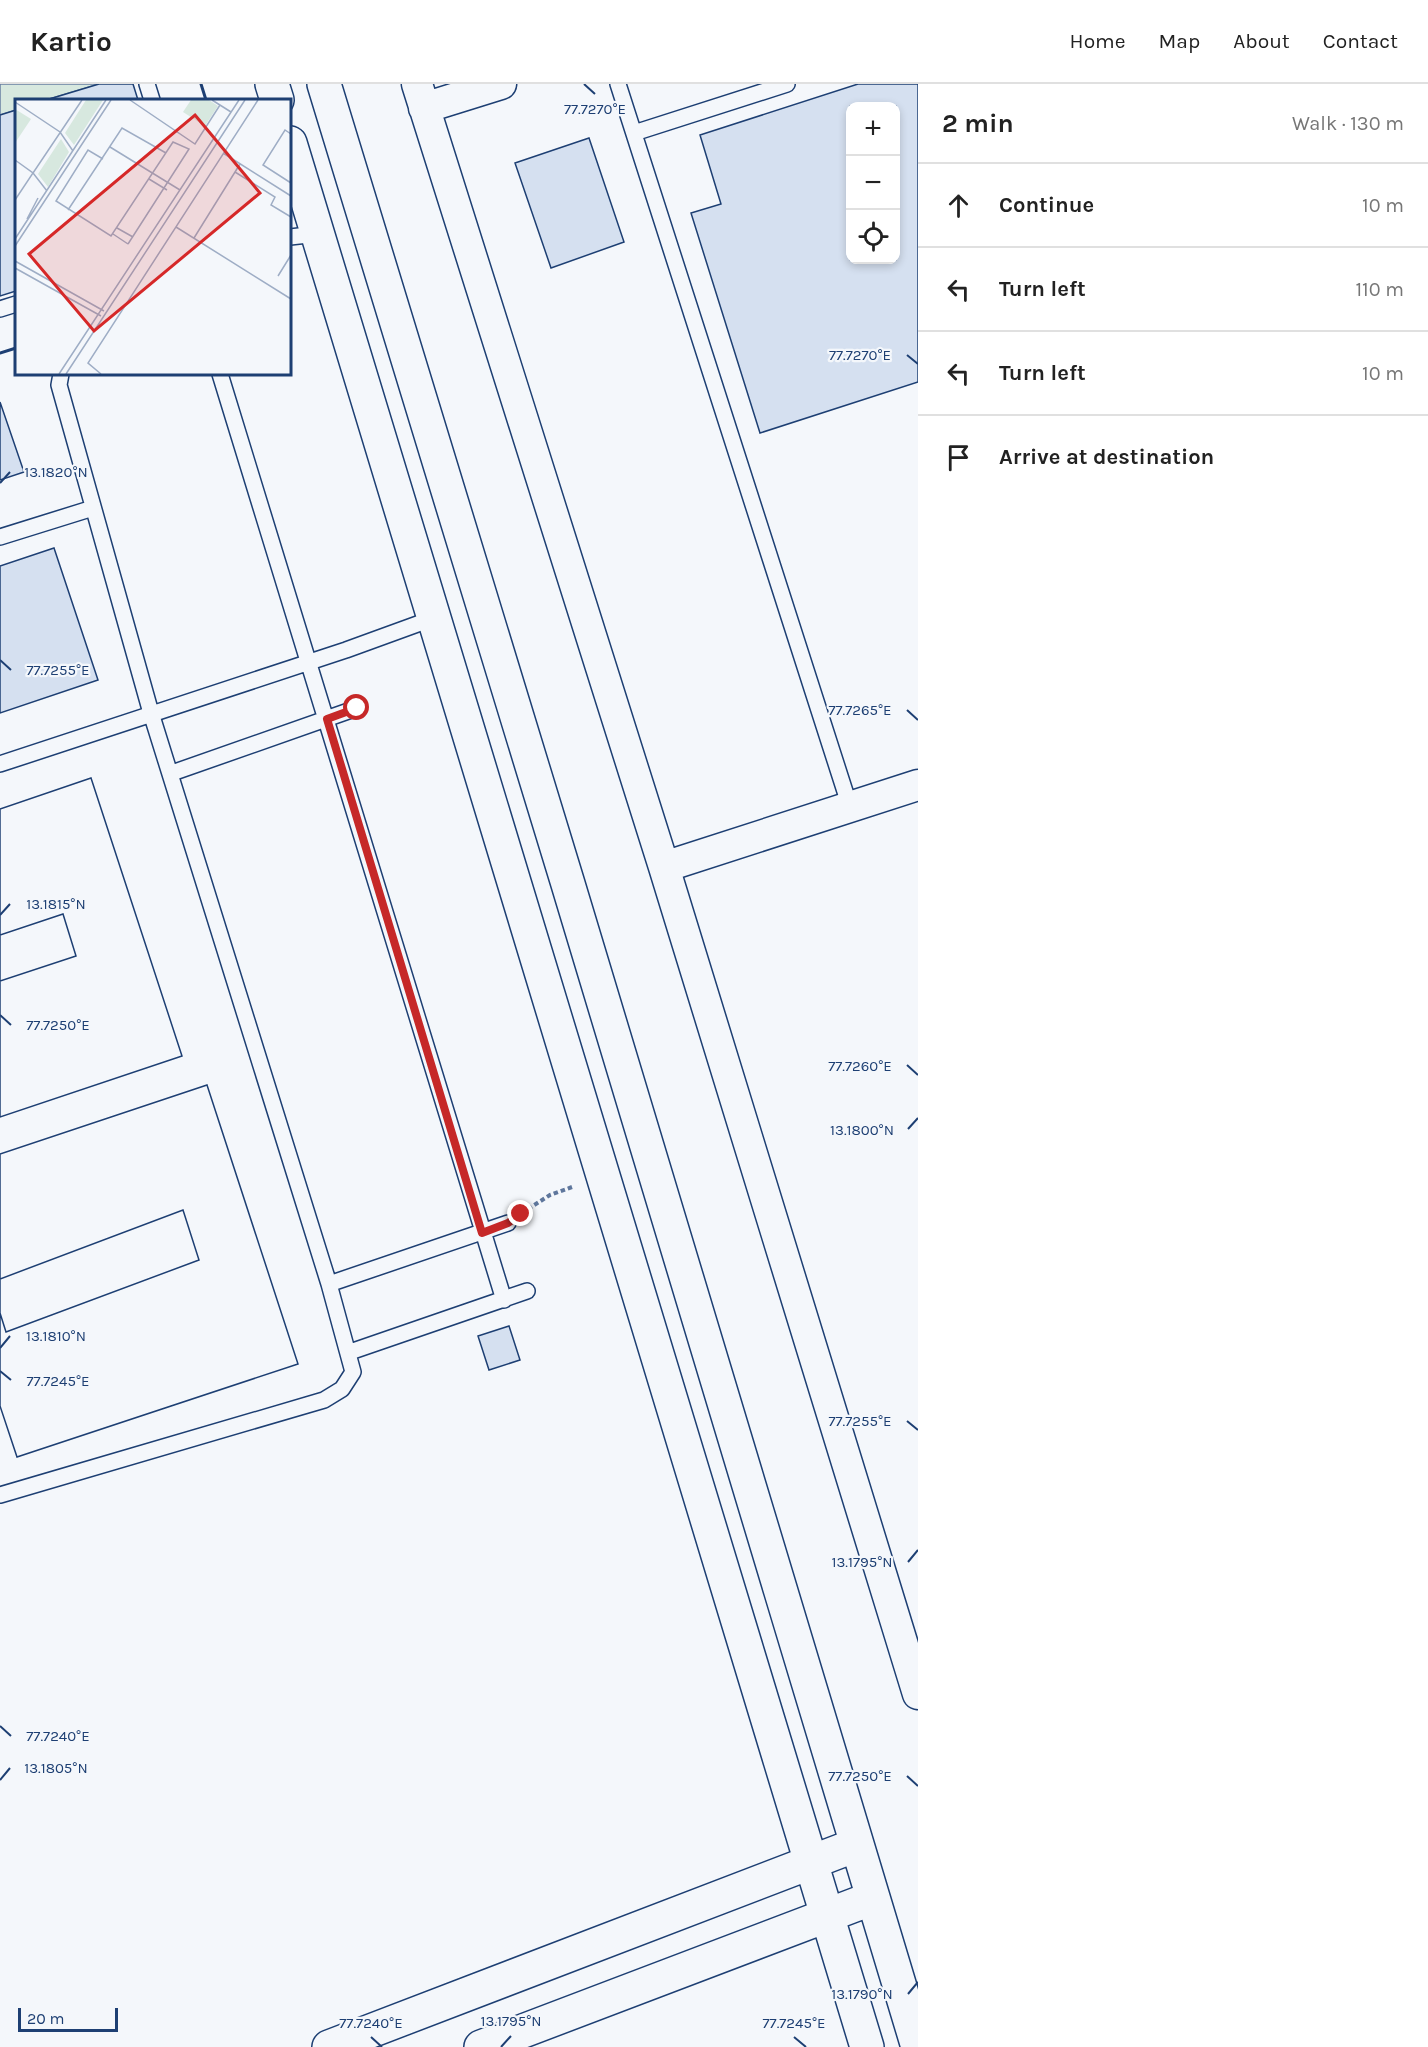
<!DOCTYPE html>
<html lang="en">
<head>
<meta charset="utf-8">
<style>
	:root { --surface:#fff; --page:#f6f6f6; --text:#222; --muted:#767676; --line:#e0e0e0 }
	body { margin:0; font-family:Karla,sans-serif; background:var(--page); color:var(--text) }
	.controls { position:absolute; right:18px; top:18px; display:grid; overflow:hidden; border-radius:12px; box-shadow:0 3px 9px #0003 }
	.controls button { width:54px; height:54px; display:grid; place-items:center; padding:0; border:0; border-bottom:2px solid var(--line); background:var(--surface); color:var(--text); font:30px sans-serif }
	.scale { position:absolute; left:18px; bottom:15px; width:100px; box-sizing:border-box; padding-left:6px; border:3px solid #1d3f73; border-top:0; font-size:16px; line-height:21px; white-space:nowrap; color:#1d3f73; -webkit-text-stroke:4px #f4f7fb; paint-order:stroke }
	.stop { position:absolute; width:18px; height:18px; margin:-14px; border:4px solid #c62828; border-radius:50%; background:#fff }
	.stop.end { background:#c62828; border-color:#fff; box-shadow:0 2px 6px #0008 }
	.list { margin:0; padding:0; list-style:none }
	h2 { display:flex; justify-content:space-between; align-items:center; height:78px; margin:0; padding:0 24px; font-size:26px }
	h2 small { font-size:20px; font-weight:400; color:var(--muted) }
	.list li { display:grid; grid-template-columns:39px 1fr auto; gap:18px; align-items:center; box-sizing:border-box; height:84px; padding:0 24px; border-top:2px solid var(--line) }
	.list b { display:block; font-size:22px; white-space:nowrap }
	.list em { font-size:20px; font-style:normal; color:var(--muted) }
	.icon { flex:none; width:33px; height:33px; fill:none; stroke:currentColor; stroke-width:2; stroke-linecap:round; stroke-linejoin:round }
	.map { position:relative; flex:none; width:918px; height:1963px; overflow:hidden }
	header { display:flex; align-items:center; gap:36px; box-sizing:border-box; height:84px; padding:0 30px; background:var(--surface); border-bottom:2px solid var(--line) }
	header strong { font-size:28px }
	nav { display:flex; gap:33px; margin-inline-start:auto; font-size:21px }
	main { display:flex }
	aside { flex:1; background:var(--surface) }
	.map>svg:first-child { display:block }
	.green { fill:#d7e8df; stroke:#687fa3; stroke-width:1.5 }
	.building { fill:#d5e0f0; stroke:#1d3f73; stroke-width:1.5; fill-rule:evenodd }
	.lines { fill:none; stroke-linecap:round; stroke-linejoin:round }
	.service-casing { stroke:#1d3f73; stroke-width:18 }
	.minor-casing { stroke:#1d3f73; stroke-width:33 }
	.tertiary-casing { stroke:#1d3f73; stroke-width:36 }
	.path { stroke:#5e769c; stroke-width:4; stroke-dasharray:4.5 3; stroke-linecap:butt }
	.service { stroke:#f4f7fb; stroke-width:15 }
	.minor { stroke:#f4f7fb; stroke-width:30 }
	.tertiary { stroke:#f4f7fb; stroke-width:33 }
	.wall { stroke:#1d3f73; stroke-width:3 }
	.route { stroke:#c62828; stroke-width:8 }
	.ticks { fill:none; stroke:#1d3f73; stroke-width:2 }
	.inset-road { fill:none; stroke:#9eadc5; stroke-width:1.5 }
	.view { fill:#d62828; fill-opacity:0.15; stroke:#d62828; stroke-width:3 }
	.inset-edge { fill:none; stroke:#1d3f73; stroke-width:3 }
	.ticks-label { font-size:15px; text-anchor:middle; fill:#1d3f73; stroke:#f4f7fb; stroke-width:4.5; stroke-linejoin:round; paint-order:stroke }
</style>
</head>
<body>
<header>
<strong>Kartio</strong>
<nav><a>Home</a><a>Map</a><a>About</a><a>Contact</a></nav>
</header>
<main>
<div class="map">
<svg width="918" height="1963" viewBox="0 0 918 1963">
	<rect width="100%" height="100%" fill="#f4f7fb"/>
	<path class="green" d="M0,0H99L46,16H16V26L0,31Z"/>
	<path class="building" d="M99,0H133L138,16H46Z
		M858,0H918V298L760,349L691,129L721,120L700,51ZM850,22H896V176H850Z
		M16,26V207L0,212V31Z
		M589,54L624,158L551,184L515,79Z
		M0,318L24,388L0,396Z
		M54,464L98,596L0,629V482Z
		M91,694L182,972L0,1033V897L76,872L63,830L0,851V725Z
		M91,694L182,972L0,1033V725Z
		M63,830L76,872L0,897V851Z
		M207,1001L298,1280L17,1373L0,1322V1229L6,1248L199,1176L183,1126L0,1195V1070Z
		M207,1001L298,1280L17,1373L0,1322V1070Z
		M183,1126L199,1176L6,1248L0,1229V1195Z
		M509,1242L520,1276L489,1286L478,1252Z"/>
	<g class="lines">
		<g class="service-casing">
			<path id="service" d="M147,0L152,16
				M618,0L850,723
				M634,49L787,0
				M290,153L317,150
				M0,225L16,220
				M220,290L504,1216
				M0,453L93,424
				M0,680L346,566L434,534
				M172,689L357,624
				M329,1200L508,1139
				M350,1268L527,1207
				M0,1411L324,1316L342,1305L353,1288L329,1200L151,629L59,301L61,290"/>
		</g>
		<g class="minor-casing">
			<path id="minor" d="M417,0L664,783L918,1610
				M424,24L501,0
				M664,783L918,701"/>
		</g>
		<g class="tertiary-casing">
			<path id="tertiary" d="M272,0L277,16
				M324,0L568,800L918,1963
				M290,59L867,1963
				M329,1963L856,1761
				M481,1963L873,1814"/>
		</g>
		<path class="path" d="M528,1125L550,1111L572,1103"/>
		<use href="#service" class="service"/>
		<use href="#minor" class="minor"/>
		<use href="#tertiary" class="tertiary"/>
		<path class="wall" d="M201,0L206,16
			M0,269L16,264"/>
	</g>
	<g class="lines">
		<path class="route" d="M357,624L327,635L482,1149L508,1139L521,1130"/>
	</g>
	<path class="ticks" d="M584,0L595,10M907,271L918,280M0,399L10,388M0,576L11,586M907,626L918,636M0,831L10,820M0,931L11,941M907,981L918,991M908,1045L918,1034M0,1264L10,1252M0,1287L11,1296M907,1337L918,1346M908,1478L918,1466M0,1642L11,1652M907,1692L918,1702M0,1696L10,1684M908,1910L918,1898M371,1953L382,1963M794,1953L806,1963M501,1963L511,1952"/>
	<g transform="translate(15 15)">
		<rect width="276" height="276" fill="#f4f7fb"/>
		<path d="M71,1H88L59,46L50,34ZM176,1H194L203,7L190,27L168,13ZM0,10L16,20L0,44ZM46,40L54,53L33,88L23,75Z" fill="#d7e8df"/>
		<path class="inset-road" d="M115,1L180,45L205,6M197,1L216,13M0,3L45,33L58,52M276,35L270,31L248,66L276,84M95,48L165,91M208,54L276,97M88,60L73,51L41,102L96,137L158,43L174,50L113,145M0,61L18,74L0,101M220,73L260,98L256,106L276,118M134,80L152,91M32,92L18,74L67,1M53,111L107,29L151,54M12,120L23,99M161,128L276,200M102,129L118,138M98,135L113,145M179,139L225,65M0,140L91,1M0,147L96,1M0,162L89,212M0,169L86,217M263,177L276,156M44,275L224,1M51,275L230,1M86,275L73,264L243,1"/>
		<path class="view" d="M180,16L245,94L79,232L14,155Z"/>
		<rect width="276" height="276" class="inset-edge"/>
	</g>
	<g class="ticks-label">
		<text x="595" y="30">77.7270°E</text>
		<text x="860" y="276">77.7270°E</text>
		<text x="56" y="393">13.1820°N</text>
		<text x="58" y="591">77.7255°E</text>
		<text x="860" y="631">77.7265°E</text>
		<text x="56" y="825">13.1815°N</text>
		<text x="58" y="946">77.7250°E</text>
		<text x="860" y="987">77.7260°E</text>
		<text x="862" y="1051">13.1800°N</text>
		<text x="56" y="1257">13.1810°N</text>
		<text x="58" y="1302">77.7245°E</text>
		<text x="860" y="1342">77.7255°E</text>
		<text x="862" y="1483">13.1795°N</text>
		<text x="58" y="1657">77.7240°E</text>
		<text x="56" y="1689">13.1805°N</text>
		<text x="860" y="1697">77.7250°E</text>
		<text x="862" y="1915">13.1790°N</text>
		<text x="511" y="1942">13.1795°N</text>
		<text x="371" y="1944">77.7240°E</text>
		<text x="794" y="1944">77.7245°E</text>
	</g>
</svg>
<div class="controls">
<button>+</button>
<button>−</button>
<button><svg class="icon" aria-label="locate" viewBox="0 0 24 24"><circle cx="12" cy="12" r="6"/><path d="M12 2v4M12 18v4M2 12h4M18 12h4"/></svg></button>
</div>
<div class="scale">20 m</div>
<div class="stop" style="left:357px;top:624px"></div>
<div class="stop end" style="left:521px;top:1130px"></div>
</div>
<aside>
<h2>2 min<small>Walk · 130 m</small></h2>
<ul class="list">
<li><svg class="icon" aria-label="ahead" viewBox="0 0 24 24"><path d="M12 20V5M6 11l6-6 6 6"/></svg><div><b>Continue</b></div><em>10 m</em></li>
<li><svg class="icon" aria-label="left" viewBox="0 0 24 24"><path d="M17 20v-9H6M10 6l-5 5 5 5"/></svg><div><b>Turn left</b></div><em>110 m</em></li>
<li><svg class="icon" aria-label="left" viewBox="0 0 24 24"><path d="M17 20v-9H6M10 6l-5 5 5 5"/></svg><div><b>Turn left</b></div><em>10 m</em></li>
<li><svg class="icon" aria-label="arrive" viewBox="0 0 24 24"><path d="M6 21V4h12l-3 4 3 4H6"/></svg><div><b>Arrive at destination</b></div></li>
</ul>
</aside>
</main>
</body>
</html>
